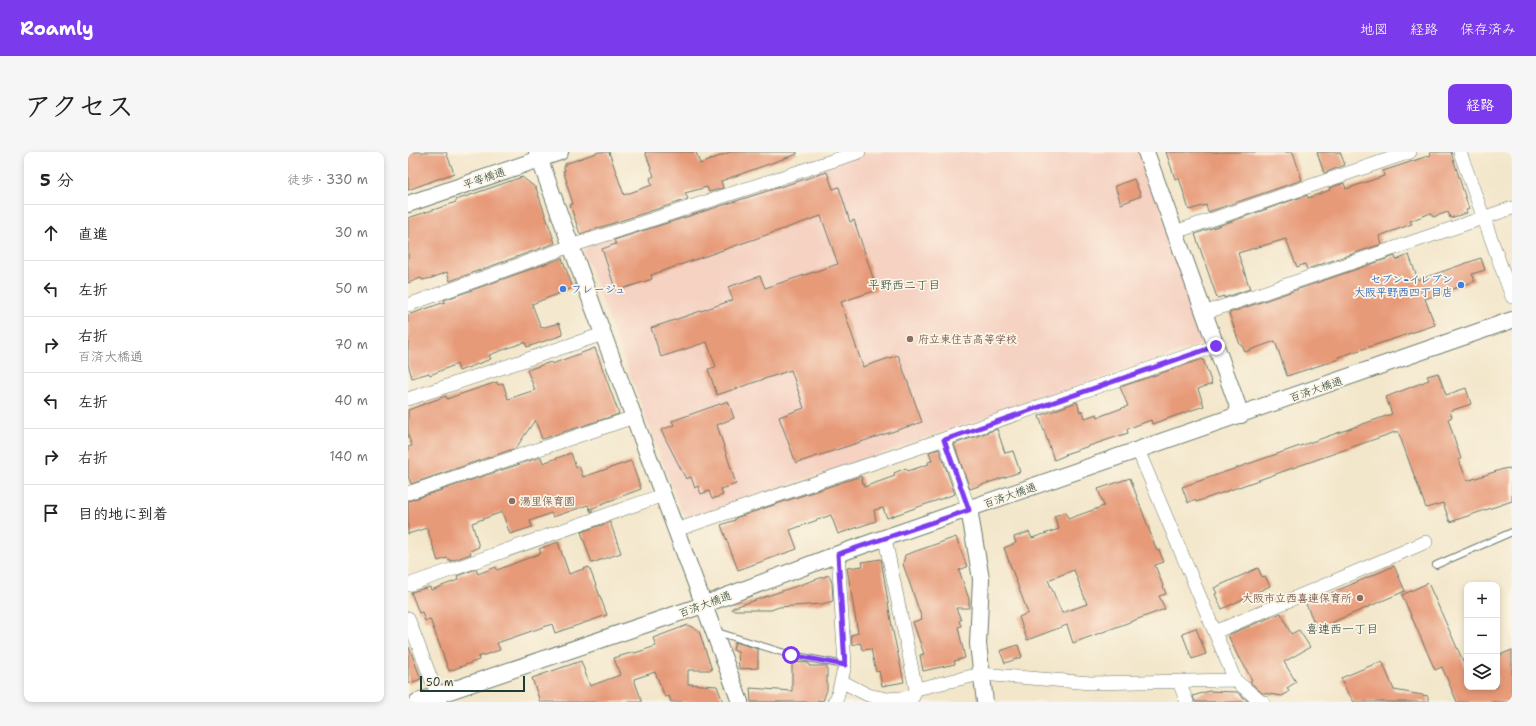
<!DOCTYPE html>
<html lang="ja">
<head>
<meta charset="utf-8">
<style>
	:root { --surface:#fff; --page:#f6f6f6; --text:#222; --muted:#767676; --line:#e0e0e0; --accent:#7c3aed }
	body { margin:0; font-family:"Shantell Sans","Klee One",sans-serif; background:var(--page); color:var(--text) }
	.controls { position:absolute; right:12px; bottom:12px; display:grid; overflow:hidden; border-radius:8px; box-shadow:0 2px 6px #0003 }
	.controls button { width:36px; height:36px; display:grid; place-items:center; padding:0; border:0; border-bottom:1px solid var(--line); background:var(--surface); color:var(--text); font:20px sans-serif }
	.scale { position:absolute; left:12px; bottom:10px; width:105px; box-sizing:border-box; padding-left:4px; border:2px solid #1f3d34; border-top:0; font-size:11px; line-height:14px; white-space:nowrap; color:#1f3d34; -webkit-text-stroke:3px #fcf5e5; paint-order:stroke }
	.stop { position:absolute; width:12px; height:12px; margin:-9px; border:3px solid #7c3aed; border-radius:50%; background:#fff }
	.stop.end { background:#7c3aed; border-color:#fff; box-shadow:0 1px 4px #0008 }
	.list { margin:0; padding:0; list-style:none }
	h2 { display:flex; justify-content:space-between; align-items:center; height:52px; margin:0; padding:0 16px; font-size:17px }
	h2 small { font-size:13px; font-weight:400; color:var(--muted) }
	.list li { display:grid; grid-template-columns:26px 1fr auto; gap:12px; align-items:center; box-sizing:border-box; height:56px; padding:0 16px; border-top:1px solid var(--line) }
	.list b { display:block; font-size:15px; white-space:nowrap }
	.list p { margin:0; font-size:13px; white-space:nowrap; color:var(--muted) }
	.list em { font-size:13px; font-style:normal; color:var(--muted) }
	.icon { flex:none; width:22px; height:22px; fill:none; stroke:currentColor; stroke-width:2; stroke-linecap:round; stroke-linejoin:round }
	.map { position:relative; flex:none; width:1104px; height:550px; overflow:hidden; border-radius:8px }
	header { display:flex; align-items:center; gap:24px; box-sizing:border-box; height:56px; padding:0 20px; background:var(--accent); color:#fff }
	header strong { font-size:19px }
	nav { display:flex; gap:22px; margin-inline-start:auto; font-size:14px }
	.intro { display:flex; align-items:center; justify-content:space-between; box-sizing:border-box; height:96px; padding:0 24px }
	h1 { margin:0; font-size:28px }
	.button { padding:10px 18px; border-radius:8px; background:var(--accent); color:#fff; font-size:14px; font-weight:700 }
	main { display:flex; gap:24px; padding:0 24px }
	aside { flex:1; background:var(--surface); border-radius:8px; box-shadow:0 2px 6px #0003 }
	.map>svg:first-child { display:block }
	.built { fill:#f5d2c2 }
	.building { fill:#e79a78; fill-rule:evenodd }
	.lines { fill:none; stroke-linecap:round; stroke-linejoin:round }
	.service-casing { stroke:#697869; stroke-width:8 }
	.minor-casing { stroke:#697869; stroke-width:14 }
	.tertiary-casing { stroke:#697869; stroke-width:18 }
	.service { stroke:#fff; stroke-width:6 }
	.minor { stroke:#fff; stroke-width:13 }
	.tertiary { stroke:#fff; stroke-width:16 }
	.route { stroke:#7c3aed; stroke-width:5 }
	.shop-dot { fill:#3f7fe0; stroke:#fcf5e5; stroke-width:1.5 }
	.education-dot { fill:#8d6e63; stroke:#fcf5e5; stroke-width:1.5 }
	.labels { text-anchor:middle; stroke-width:3.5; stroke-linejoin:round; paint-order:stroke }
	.street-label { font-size:11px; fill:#1f3d34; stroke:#fcf5e5 }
	.shop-label { font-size:11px; font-weight:bold; fill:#366cbe; stroke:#fcf5e5; text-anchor:end }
	.education-label { font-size:11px; font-weight:bold; fill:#785e54; stroke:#fcf5e5; text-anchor:start }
	.neighbourhood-label { font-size:12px; fill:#1f3d34; stroke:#fcf5e5 }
</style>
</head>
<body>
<header>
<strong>Roamly</strong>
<nav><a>地図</a><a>経路</a><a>保存済み</a></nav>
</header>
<div class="intro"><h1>アクセス</h1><a class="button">経路</a></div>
<main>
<aside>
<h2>5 分<small>徒歩 · 330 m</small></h2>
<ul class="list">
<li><svg class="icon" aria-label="ahead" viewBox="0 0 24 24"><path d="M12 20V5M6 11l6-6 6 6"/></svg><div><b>直進</b></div><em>30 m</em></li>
<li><svg class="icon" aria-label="left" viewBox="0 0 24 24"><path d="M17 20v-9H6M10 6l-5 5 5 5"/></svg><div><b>左折</b></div><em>50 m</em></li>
<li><svg class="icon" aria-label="right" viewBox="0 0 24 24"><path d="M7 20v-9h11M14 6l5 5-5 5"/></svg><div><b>右折</b><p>百済大橋通</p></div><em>70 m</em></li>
<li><svg class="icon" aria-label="left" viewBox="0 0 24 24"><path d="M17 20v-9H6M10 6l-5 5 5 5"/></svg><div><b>左折</b></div><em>40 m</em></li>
<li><svg class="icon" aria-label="right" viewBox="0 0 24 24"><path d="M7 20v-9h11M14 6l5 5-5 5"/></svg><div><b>右折</b></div><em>140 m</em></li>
<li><svg class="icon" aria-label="arrive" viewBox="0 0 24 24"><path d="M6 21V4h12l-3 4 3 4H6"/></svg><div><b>目的地に到着</b></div></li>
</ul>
</aside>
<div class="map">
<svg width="1104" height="550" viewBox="0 0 1104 550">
	<rect width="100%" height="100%" fill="#fcf5e5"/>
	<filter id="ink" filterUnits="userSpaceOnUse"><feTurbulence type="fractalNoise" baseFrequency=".025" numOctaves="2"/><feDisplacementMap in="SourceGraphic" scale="8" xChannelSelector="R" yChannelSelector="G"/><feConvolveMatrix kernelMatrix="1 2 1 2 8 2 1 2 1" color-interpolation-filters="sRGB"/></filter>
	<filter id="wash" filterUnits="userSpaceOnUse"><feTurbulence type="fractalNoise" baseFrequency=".012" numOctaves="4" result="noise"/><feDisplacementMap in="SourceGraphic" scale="16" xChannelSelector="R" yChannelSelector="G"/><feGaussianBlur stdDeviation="0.9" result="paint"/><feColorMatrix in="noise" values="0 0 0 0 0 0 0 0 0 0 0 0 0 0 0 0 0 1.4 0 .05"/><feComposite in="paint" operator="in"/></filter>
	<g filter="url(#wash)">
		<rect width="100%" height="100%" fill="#f3e7cb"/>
		<path class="built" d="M457,0H732L798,182L794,192L283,366L273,359L176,100L179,94Z"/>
		<g id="blocks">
			<path class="building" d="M0,0H38L46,21L0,38Z
				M191,0H201L216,43L244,33L242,26L246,24L237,0H288L292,12L322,0H389V2L313,29L315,36L301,40L299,35L277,41L280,47L172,82L162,53L165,52L158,30H159L155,19H157L156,15L157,14V12Z
				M758,0H885L894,28L800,60L798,53L781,58L771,26L767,27Z
				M909,0H932L937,13L916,21Z
				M1022,0H1043L1061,57L1058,58L1059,61L1042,66L1040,60L1025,65L1023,61L1002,69L1004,72L971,84L974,92L899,117L897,112L889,115L878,87L830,101L842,137L816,146V144L809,146L787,82L899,43L900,46L922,38L921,36L936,31L938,37L976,24L975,19L1023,3Z
				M419,20L425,37L431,35L442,70L446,68L469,138L433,150L455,215L490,203L514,270L388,311L371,265L396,256L383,218L309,243L300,217L308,215L299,190L253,205L243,176L325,148L320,135L352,124L357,136L430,112L413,64L243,123L244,127L208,139L194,97L208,92L206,88Z
				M114,25L128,36L147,91L42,129L39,120L24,126L14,128L13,126L0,131V66L31,56L48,50V48Z
				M726,27L733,44L713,52L707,34Z
				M1001,103L1010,128L1073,106L1077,118L1064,122L1067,129L1017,147L1027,173L940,202L930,205L931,207L879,224L867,189L837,200L834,193H832L821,161L987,104L988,108Z
				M154,106L165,136L124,152L133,176L151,171L155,183L119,195L117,190L81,203L83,207L51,219L49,212L22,223L21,221L4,226L0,212V163L37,150L36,148Z
				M187,196L211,262L134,287L127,268L108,296L3,332L0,324V295L4,294L0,283V258L38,244L39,247L50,243L89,230L90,233L95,231L100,247L127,238L119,218L143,210L144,212Z
				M795,207L804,232L790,237L796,254L744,272L743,268L719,277L720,281L657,302L658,303L646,308L631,264L669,250L672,260L675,259L677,266L689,262L690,265L720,254L712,235Z
				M1030,221L1038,243L1058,236L1063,252L1042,259L1044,265L1040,267L1053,307L1051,308L1059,329L1095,317L1101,316V317H1104V349L1042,370L1035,351L1018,356L990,279L788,350L787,347L780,351L774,335L984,262L978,245L1021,228L1019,224Z
				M320,249L326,266L309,273L328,332L313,337L315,343L304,347L301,339L293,342L290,334L287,336L283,325L278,327L253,278L266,273L264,269Z
				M589,277L597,301L605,299L612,320L562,337L546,292Z
				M531,297L547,342L479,366L475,356L466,358L468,369L430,382L423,363L382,378L389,397L330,418L313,373L327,368V366L453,324L456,335L487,324L486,321L498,316L500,319L521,312L520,310L524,309L521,300Z
				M163,301L168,316L171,314L175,325L223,309L233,337L193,352V353L182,357L185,359L183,360L180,353L145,365L143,361L122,369L124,375L102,382L94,360L64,371L71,395L62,399L63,402L43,409L39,406L30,409L19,376L0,382V349L133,305L135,311Z
				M722,326L749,399L751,398L756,410L747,413L758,442L751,444L757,457L665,491L659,473L619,488L611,465L620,461L596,396L608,391L606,385L621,380L624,386L651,377L646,364L658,360L660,367L696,354L690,337ZM666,418L679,452L654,461L640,428Z
				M202,370L213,401L184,411L173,380Z
				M548,385L559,415L551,418L561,447V456H548L553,468L551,469L553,474L550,475L557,506L546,509L547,512L515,519L512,503L516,502L505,470L514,467L495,412L497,403Z
				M150,390L161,422L181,415L199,463L147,481L144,472L89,491L92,498L70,505L71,508L41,519L22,467L17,469L14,460L11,461L3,440L22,435L23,438L50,428L49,424L68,417L70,422L88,415L89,418L133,401L131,397Z
				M473,407L484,475L496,530L474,534L471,519L468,520L463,497L455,498L452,491L444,493L443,483L450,481L439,416L455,414L454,410Z
				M986,414L997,439L909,477L898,452Z
				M850,416L854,425L857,424L862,434L814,457L807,442L809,441L806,436Z
				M421,423L424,431L425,449L414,452L371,455L363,458H324V456Z
				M1020,431L1059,518V535H1089V504L1104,498V550H1049L1034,515L1027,518L994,443Z
				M873,461L883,482L891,478L902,495L876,510L888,530L879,536L881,540L874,544L854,541L843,531L842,529L844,528L832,506L831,507L820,483Z
				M280,473L291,479L304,518H280V532L309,534L315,550H263L261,544L257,545L247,520L226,527L234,550H132L124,526L173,509L182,534L212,523L206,506L226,500L227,501L248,494L245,486Z
				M788,476L798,502L784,507L774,481Z
				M327,490L350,497V516L331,517L330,500L325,498Z
				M610,493L614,505L597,511L592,499Z
				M1,495L13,527L0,532V496Z
				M974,509L986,538L1020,544V550H946L941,542H940L933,526Z
				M384,510L401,511V514H419V538L415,549L410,548V550H343L342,536L384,539Z
				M801,539L829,540L841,550H787L785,544Z"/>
		</g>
	</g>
	<g filter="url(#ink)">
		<use href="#blocks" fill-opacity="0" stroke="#697869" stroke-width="1"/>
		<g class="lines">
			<g class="service-casing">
				<path id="service" d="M1028,413L1104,380
					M309,480L383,503L437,513"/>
			</g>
			<g class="minor-casing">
				<path id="minor" d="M1052,0L1104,145
					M767,80L1002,0
					M0,153L163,94L451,0
					M796,161L1104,56
					M0,247L195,182
					M536,287L561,357
					M730,298L827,528L853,550H855
					M0,341L226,265
					M268,378L536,287L808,194
					M0,433L255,343
					M0,466L32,550
					M807,480L1018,390
					M433,529L460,543L479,547L505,545L508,537L477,387
					M771,530L779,550
					M508,537L573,522L683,531L827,528
					M426,550L429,546L437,513L430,402"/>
			</g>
			<g class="tertiary-casing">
				<path id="tertiary" d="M129,0L195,182L332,550
					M738,0L833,263
					M0,52L152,0
					M561,357L573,427L570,492L577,550
					M9,550L295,453L430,402L1104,168"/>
			</g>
			<use href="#service" class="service"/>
			<use href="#minor" class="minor"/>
			<use href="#tertiary" class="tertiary"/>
		</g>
	</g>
	<g class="lines" filter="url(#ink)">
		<path class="route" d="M383,503L437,513L430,402L561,358L536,288L808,194"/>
	</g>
	<g class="shop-dot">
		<circle cx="1053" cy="133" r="4"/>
		<circle cx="155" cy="137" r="4"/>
	</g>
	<g class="education-dot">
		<circle cx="502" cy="187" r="4"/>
		<circle cx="104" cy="349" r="4"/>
		<circle cx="952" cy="446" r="4"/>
	</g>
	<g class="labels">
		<g class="street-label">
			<text transform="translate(76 26) rotate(-19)" y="4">平等橋通</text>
			<text transform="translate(908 237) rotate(-19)" y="4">百済大橋通</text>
			<text transform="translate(602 343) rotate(-19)" y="4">百済大橋通</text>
			<text transform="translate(297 452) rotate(-20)" y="4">百済大橋通</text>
		</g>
		<g class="shop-label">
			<text x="1045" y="131">セブン-イレブン<tspan x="1045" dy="13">大阪平野西四丁目店</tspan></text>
			<text x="163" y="141" text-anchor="start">フレージュ</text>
		</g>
		<g class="education-label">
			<text x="510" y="191">府立東住吉高等学校</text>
			<text x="112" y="353">湯里保育園</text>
			<text x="944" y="450" text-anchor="end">大阪市立西喜連保育所</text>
		</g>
		<g class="neighbourhood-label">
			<text x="496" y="137">平野西二丁目</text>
			<text x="934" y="481">喜連西一丁目</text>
		</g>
	</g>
</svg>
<div class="controls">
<button>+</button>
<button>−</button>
<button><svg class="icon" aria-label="layers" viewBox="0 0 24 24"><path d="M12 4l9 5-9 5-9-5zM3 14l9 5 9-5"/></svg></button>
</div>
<div class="scale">50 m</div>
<div class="stop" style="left:383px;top:503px"></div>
<div class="stop end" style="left:808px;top:194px"></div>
</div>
</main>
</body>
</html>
